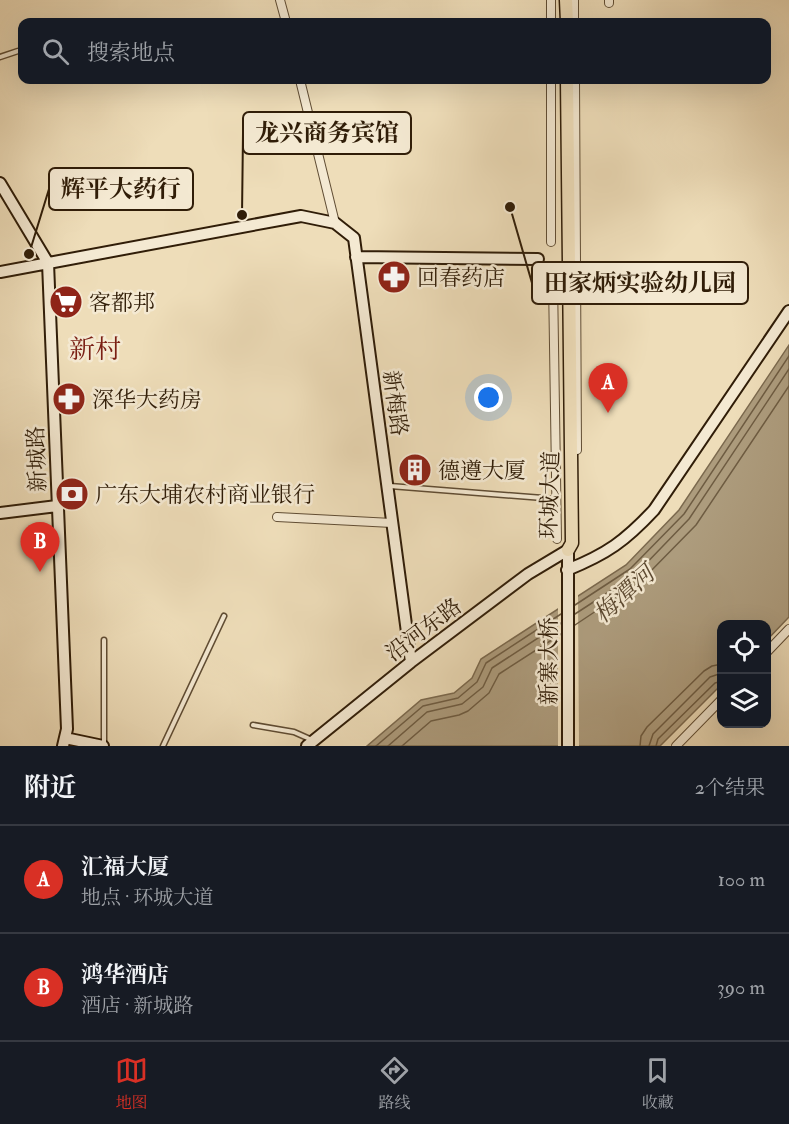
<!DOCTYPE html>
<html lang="zh">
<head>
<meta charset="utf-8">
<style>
	:root { --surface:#171b24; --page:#242831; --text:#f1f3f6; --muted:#9ea1a6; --line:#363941; --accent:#d93025 }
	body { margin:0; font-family:"IM FELL Double Pica","Noto Serif SC",serif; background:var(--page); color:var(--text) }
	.controls { position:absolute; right:18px; bottom:18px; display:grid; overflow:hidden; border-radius:12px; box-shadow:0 6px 24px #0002 }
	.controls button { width:54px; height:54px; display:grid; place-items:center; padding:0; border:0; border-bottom:2px solid var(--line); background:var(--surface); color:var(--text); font:30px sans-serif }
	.you { position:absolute; left:489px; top:398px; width:21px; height:21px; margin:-15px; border:4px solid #fff; border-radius:50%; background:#1a73e8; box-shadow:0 0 0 9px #1a73e833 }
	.badge { display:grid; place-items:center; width:39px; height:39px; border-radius:50%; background:var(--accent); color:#fff; font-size:20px; font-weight:700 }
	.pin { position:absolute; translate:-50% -50px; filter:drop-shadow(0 2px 3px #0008) }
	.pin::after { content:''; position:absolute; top:32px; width:21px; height:18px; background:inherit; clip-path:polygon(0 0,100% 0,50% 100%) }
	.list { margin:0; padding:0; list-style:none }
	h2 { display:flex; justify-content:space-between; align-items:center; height:78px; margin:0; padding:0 24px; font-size:26px }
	h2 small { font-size:20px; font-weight:400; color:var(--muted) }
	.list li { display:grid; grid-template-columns:39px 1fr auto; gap:18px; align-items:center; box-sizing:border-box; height:108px; padding:0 24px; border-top:2px solid var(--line) }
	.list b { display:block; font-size:22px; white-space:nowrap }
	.list p { margin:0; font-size:20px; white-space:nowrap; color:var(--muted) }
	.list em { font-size:20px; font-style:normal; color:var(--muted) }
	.icon { flex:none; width:33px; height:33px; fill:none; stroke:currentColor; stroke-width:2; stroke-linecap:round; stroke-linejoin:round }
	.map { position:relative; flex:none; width:789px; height:746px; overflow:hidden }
	.search { position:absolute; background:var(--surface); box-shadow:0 6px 24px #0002; left:18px; right:18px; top:18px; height:66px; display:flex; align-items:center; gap:15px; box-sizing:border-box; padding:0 21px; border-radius:12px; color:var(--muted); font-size:22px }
	.sheet { height:294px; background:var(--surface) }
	nav { display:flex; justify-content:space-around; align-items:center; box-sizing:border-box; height:84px; border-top:2px solid var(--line); background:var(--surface); font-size:16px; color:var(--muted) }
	nav a { display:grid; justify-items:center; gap:3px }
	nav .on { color:var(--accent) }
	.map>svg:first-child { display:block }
	.water { fill:#ad9c7d; stroke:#7b694e; stroke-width:1.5 }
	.pier { fill:#eeddb9 }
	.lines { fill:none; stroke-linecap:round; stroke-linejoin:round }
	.shore { stroke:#6e5c42; stroke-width:1.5 }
	.lane-casing { stroke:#604d34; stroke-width:7 }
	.street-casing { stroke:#604d34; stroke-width:10 }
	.secondary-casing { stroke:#301d08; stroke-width:14 }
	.primary-casing { stroke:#301d08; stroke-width:15 }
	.lane { stroke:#f4e9d2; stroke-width:4 }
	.street { stroke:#f4e9d2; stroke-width:8 }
	.secondary { stroke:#f4e9d2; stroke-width:10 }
	.primary { stroke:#eeddb9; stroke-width:12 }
	.labels { text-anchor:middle; stroke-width:5; stroke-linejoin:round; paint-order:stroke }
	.poi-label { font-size:22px; fill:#301d08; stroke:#f4e9d2; text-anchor:start }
	.street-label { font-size:22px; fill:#301d08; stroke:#f4e9d2 }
	.water-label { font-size:24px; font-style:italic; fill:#5c4931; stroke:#f4e9d2 }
	.quarter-label { font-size:26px; fill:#7a1f14; stroke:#f4e9d2 }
	.leader { fill:none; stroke:#301d08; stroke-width:2 }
	.callout-dot { fill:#301d08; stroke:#f4e9d2; stroke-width:2 }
	.callout { fill:#f4e9d2; stroke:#301d08; stroke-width:2 }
	.callout-label { font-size:24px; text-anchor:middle; font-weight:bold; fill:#301d08 }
</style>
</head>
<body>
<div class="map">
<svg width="789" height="746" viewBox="0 0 789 746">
	<rect width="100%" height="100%" fill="#eeddb9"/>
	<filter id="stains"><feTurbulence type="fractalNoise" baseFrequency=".00333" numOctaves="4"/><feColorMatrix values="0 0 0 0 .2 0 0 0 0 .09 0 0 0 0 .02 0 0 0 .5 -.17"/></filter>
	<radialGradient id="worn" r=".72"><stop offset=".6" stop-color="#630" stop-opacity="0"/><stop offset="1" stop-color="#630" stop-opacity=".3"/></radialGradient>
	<path class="water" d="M789,345V617L767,640L766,624H722L721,685L660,746H367L421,700L454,693L472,678L481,659L626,565L679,510Z"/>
	<path class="pier" d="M578,594L579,746H558V606Z"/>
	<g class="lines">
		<path class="shore" d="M575,605L630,569L684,514L789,356
			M575,614L635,575L689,519L789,369
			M575,625L641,581L696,525L789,386
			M376,746L423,706L458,698L477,682L486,663L561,614
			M388,746L427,712L462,704L483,687L492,668L561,623
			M402,746L431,721L459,715L468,711L489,693L499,674L561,634
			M640,746L641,736L647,727L704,671L712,666L722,664
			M649,746L653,734L710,677L722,673
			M656,746L658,739L715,683L722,681"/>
		<g class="lane-casing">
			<path id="lane" d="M0,57L18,51
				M390,486L556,499
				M104,640V745
				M253,725L294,732L312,740
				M163,746L224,616"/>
		</g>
		<g class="street-casing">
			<path id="street" d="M280,0L286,22
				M551,0V22
				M574,0V22
				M609,3V0
				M300,80L335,223
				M551,80V242
				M575,80L577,450
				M553,281L557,539
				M277,517L392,523
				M766,653L789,629
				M676,746L722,699"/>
		</g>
		<g class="secondary-casing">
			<path id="secondary" d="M0,183L48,263L67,729L63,746
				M356,257L538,259
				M0,272L301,216L335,223L354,238L411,662
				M0,513L57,506
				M568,550V746
				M567,570C607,554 625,541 654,510L789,311
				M65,738L103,746
				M307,746L411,662L528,574L568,550"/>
		</g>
		<g class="primary-casing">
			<path id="primary" d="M566,0L567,22
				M567,80L572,543L568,550"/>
		</g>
		<use href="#lane" class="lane"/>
		<use href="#street" class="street"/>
		<use href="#secondary" class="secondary"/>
		<use href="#primary" class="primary"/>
	</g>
	<defs>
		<g id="pharmacy-disc" transform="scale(1.725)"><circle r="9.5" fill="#8f2418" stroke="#f4e9d2"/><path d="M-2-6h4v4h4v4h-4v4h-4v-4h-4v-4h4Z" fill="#fff"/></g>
		<g id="supermarket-disc" transform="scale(1.725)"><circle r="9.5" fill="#8f2418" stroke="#f4e9d2"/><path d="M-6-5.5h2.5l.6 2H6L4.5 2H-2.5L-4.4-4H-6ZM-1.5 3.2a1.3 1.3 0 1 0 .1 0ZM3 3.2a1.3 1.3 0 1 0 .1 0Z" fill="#fff"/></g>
		<g id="building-disc" transform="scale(1.725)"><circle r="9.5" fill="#8f2418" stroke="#f4e9d2"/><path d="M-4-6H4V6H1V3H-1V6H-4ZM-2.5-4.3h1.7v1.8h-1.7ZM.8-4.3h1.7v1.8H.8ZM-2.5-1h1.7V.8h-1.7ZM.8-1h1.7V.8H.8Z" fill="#fff"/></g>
		<g id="bank-disc" transform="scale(1.725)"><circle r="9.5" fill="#8f2418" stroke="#f4e9d2"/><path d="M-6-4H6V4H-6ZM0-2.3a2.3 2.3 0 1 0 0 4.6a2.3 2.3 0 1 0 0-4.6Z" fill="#fff"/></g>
	</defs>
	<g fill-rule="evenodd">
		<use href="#pharmacy-disc" x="394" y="277"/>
		<use href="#supermarket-disc" x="66" y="302"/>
		<use href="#pharmacy-disc" x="69" y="399"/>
		<use href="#building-disc" x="415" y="470"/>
		<use href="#bank-disc" x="72" y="494"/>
	</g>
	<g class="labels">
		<g class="poi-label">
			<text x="417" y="285">回春药店</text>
			<text x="89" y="310">客都邦</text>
			<text x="92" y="407">深华大药房</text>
			<text x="438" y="478">德遵大厦</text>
			<text x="95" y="502">广东大埔农村商业银行</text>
		</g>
		<g class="street-label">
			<text transform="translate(396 403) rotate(82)" y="8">新梅路</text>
			<text transform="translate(36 459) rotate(-92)" y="8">新城路</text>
			<text transform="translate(549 495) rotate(-88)" y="8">环城大道</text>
			<text transform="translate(423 629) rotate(-37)" y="8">沿河东路</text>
			<text transform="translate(548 661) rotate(-90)" y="8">新寨大桥</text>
		</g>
		<g class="water-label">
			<text transform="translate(624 594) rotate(-42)" y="8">梅潭河</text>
		</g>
		<g class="quarter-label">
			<text x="95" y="358">新村</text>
		</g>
	</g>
	<path class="leader" d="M242 215L243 133M29 254L49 189M510 207L532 283"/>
	<g class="callout-dot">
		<circle cx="242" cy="215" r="6"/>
		<circle cx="29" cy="254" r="6"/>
		<circle cx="510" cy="207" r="6"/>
	</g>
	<g class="callout">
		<rect x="243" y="112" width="168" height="42" rx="6"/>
		<rect x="49" y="168" width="144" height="42" rx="6"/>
		<rect x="532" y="262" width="216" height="42" rx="6"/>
	</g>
	<g class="callout-label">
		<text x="327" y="141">龙兴商务宾馆</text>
		<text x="121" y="197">辉平大药行</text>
		<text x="640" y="291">田家炳实验幼儿园</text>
	</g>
	<rect width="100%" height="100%" filter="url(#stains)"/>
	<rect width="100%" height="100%" fill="url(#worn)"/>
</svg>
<div class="controls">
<button><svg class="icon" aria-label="locate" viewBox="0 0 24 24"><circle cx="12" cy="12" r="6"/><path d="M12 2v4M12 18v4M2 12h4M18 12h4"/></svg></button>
<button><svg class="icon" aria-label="layers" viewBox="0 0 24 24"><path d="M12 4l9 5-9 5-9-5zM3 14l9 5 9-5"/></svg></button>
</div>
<div class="you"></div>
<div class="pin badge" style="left:608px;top:413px">A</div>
<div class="pin badge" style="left:40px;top:572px">B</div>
<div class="search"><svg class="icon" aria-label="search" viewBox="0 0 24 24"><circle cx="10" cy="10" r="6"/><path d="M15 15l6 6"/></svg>搜索地点</div>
</div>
<section class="sheet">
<h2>附近<small>2个结果</small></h2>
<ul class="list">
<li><span class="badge">A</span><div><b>汇福大厦</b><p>地点 · 环城大道</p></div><em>100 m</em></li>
<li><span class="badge">B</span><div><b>鸿华酒店</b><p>酒店 · 新城路</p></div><em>390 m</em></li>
</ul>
</section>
<nav>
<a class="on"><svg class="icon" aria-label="map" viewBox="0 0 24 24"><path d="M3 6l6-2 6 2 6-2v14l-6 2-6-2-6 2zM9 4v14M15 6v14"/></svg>地图</a>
<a><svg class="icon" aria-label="directions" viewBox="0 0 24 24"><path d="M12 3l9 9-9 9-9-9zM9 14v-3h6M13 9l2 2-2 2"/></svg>路线</a>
<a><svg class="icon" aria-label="saved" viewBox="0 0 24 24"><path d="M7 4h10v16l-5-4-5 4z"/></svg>收藏</a>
</nav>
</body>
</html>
